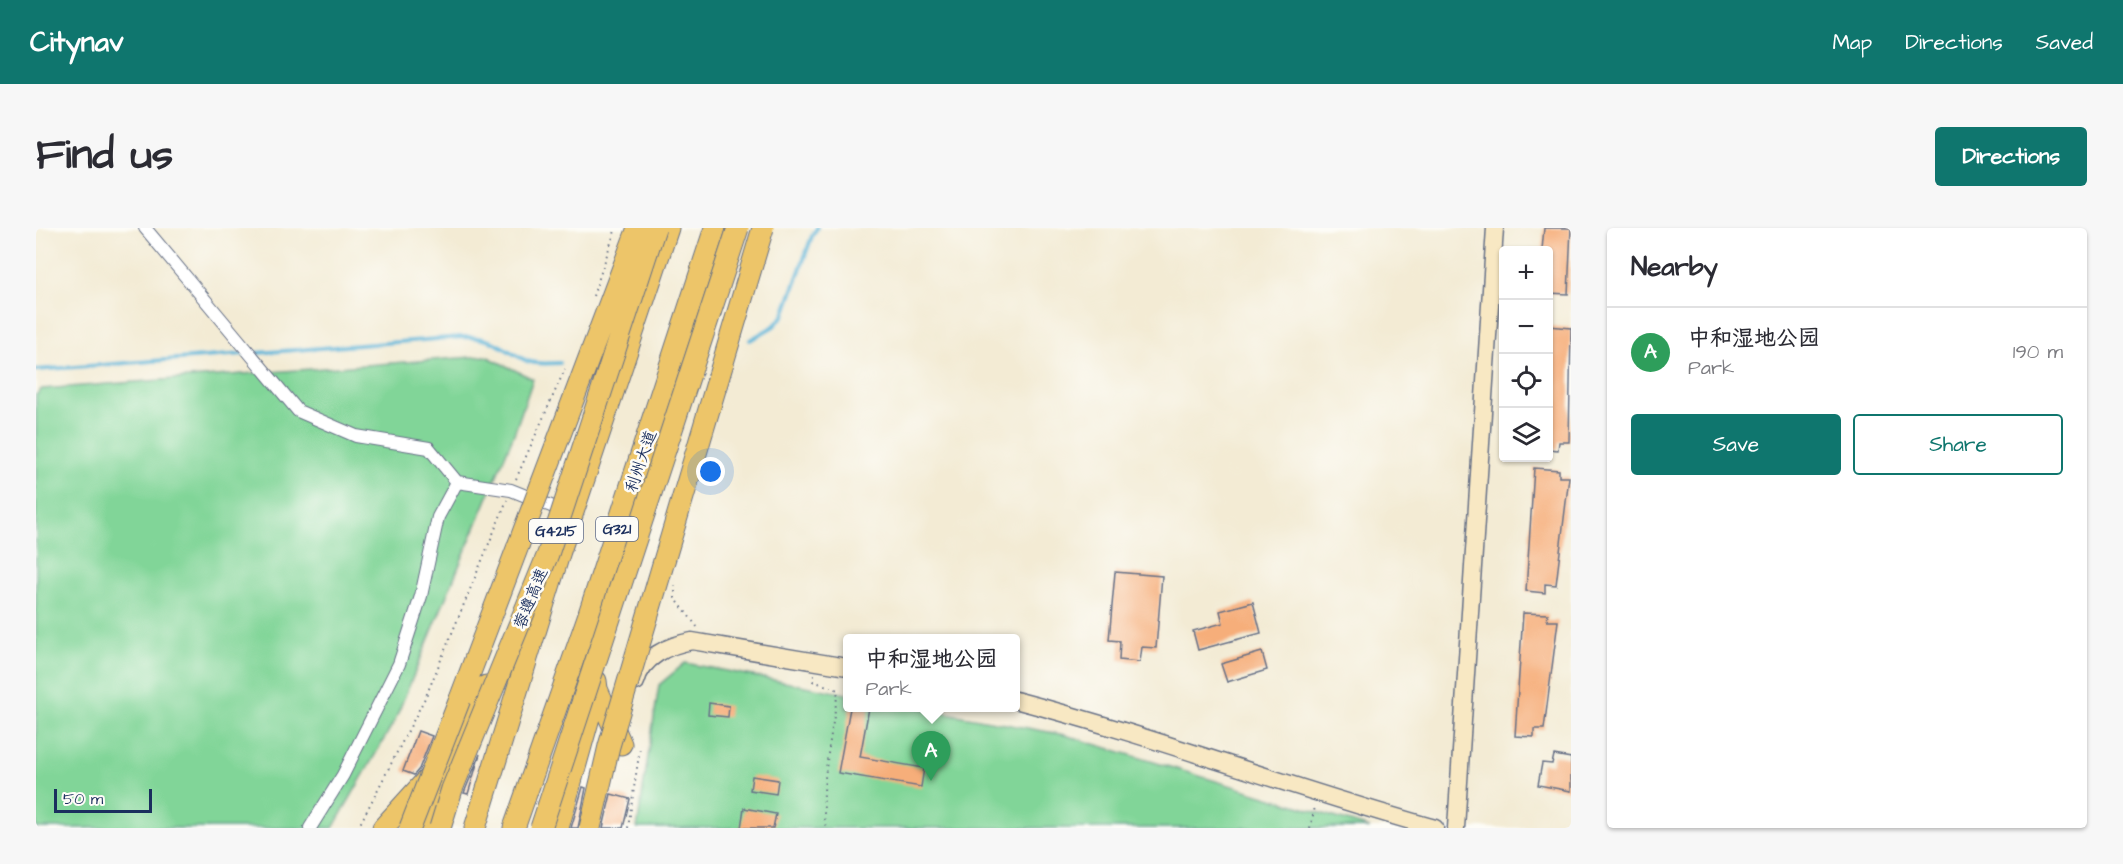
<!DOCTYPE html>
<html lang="en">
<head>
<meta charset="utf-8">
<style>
	:root { --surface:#fff; --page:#f7f7f7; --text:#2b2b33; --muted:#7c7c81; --line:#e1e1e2; --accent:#0f766e }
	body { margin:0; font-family:"Architects Daughter","LXGW WenKai TC",sans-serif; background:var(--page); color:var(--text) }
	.controls { position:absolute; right:18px; top:18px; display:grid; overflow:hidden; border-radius:6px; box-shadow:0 2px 4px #0004 }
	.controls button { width:54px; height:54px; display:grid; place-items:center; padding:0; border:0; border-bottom:2px solid var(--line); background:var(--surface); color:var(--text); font:30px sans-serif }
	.scale { position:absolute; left:18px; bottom:15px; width:98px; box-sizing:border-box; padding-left:6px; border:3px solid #1b2f5e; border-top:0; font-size:16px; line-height:21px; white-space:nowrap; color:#1b2f5e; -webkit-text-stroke:4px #fdfcf7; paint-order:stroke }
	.you { position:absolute; left:675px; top:244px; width:21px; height:21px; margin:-15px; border:4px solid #fff; border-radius:50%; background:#1a73e8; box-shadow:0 0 0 9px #1a73e833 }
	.badge { display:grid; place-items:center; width:39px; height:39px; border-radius:50%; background:var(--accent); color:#fff; font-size:20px; font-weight:700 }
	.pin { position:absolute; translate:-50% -50px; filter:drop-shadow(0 2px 3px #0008) }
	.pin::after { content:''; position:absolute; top:32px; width:21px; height:18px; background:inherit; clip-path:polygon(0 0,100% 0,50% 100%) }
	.popup { position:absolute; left:807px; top:406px; width:177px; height:78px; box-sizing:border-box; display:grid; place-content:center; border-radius:6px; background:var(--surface); filter:drop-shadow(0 2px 4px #0005); font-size:20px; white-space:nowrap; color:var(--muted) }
	.popup b { font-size:22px; color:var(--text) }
	.popup::after { content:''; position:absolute; left:50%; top:100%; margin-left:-12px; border:12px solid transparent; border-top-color:var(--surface) }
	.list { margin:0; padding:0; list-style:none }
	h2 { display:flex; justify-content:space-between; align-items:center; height:78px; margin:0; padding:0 24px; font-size:26px }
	h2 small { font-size:20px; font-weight:400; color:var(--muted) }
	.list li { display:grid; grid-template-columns:39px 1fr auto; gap:18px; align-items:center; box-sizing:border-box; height:90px; padding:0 24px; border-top:2px solid var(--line) }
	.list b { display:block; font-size:22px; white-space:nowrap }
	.list p { margin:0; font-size:20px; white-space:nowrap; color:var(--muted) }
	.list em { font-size:20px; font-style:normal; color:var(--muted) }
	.actions { display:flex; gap:12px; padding:18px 24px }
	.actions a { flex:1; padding:14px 0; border:2px solid var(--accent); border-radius:6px; text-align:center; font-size:21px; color:var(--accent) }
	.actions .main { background:var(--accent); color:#fff }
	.icon { flex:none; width:33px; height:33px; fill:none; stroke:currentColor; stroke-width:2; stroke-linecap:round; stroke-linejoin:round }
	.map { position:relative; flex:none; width:1535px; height:600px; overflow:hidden; border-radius:6px }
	header { display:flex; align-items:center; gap:36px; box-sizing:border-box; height:84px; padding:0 30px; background:var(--accent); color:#fff }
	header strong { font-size:28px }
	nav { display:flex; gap:33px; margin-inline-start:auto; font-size:21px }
	.intro { display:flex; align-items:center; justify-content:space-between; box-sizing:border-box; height:144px; padding:0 36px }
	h1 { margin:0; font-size:42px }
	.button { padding:15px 27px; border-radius:6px; background:var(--accent); color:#fff; font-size:21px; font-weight:700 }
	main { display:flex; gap:36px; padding:0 36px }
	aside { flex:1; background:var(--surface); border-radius:6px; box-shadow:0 2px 4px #0004 }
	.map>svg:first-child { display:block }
	.green { fill:#81d598; stroke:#4e827b; stroke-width:1.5 }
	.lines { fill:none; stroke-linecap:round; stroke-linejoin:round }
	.stream { stroke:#59b3d7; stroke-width:4 }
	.building { fill:#f6ae7a }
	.street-casing { stroke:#677187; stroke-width:14 }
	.secondary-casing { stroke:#677187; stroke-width:19 }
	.highway-casing { stroke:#677187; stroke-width:23 }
	.path { stroke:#677187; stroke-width:2; stroke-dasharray:1.5 4.5; stroke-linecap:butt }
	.street { stroke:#fff; stroke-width:12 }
	.secondary { stroke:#f8e8c3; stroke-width:16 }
	.highway { stroke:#edc569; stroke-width:21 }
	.highway-bridge-casing { stroke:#677187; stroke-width:23; stroke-linecap:butt }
	.highway-bridge { stroke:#edc569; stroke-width:21 }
	.labels { text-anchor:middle; stroke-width:5; stroke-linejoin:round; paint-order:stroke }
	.shield { fill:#fdfcf7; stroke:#5f6c8c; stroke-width:1.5 }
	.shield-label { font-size:15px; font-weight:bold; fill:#1b2f5e }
	.street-label { font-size:16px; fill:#1b2f5e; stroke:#fdfcf7 }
</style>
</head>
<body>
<header>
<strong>Citynav</strong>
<nav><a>Map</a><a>Directions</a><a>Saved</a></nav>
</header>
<div class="intro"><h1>Find us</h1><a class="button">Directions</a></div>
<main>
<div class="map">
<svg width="1535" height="600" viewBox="0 0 1535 600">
	<rect width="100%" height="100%" fill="#fdfcf7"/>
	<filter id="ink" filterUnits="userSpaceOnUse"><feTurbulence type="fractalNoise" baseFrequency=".0167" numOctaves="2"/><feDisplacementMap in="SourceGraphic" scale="12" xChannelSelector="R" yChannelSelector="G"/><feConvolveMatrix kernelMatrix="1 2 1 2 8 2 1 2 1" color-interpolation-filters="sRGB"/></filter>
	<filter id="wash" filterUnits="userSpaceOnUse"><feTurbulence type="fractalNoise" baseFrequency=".008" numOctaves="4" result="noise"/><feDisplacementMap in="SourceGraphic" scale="24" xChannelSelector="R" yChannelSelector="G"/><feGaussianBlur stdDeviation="1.35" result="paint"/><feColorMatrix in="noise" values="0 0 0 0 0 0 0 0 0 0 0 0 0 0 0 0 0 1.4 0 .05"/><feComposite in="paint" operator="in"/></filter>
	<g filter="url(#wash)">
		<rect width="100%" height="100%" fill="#f3ebd4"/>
		<path class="green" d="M450,128L497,151L478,206L359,492L297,600H0V167L6,161Z
			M649,435L811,466V480H884L1029,507L1334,600H601L623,457Z"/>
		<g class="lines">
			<path class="stream" d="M714,112L738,98L748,87L776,8L781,0
				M0,142L427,109C459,109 465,120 491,133C502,137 513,135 524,135"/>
		</g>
		<g id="blocks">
			<path class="building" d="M1508,0H1535L1532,66L1512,65V22H1506Z
				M1512,98L1535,100L1533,214H1523L1522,222L1512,221Z
				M1498,240L1523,242V249H1533L1520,357L1509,356V365L1490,363Z
				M1079,344L1126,348L1120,420L1106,419L1104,434L1083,432L1084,413L1073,412Z
				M1217,374L1225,405L1162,422L1157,403L1187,395L1184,383Z
				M1487,385L1512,386L1511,393H1522L1508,501H1498V509L1479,508Z
				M1226,424L1231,442L1191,454L1185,436Z
				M673,475L693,478L692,489L672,487Z
				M814,480H833L824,529L888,540L885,559L802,545Z
				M382,503L396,508L383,541L378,547L367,543Z
				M444,526L432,566L428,565Z
				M1518,527L1535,530V563L1502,557L1506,535L1516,536Z
				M716,548L742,552L740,566L714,562Z
				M547,559L550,560L542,600H535Z
				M575,566L594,571L587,600H567Z
				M708,580L740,586L737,600H705Z"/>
		</g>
	</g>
	<g filter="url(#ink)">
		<use href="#blocks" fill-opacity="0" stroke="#677187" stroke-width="1.5"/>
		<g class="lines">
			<g class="street-casing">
				<path id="street" d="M109,0L262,183L320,208L393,220L421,254L475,262L530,284
					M274,600L307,547L363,436L385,368L402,289L421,254"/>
			</g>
			<g class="secondary-casing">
				<path id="secondary" d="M600,454C606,429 633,417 656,413L811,439
					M979,472C1121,509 1258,561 1399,600
					M1420,600L1459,0"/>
			</g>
			<g class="highway-casing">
				<path id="highway" d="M561,461L585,516
					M424,471L482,318
					M347,600L395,547
					M387,600L410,531L450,458
					M439,600L524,323L632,0
					M478,600L552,389L679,0
					M522,600L561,461L560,453"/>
			</g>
			<path class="path" d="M557,68L580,0
				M480,251L529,141
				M639,357V370L662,400
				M778,447L777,453L802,462C797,501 782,564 790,600
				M322,600L390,468L471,272
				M592,600L604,520H601
				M1274,600L1279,579"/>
			<use href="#street" class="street"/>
			<use href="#secondary" class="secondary"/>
			<use href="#highway" class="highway"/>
			<g class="highway-bridge-casing">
				<path id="highway-bridge" d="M482,318L602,0
					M374,600L424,471
					M404,600L416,561L512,326L619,0
					M505,600L702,0
					M554,600L573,518L727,0"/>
			</g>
			<use href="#highway-bridge" class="highway-bridge"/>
		</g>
	</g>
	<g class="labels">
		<g class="shield">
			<rect x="560" y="289" width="42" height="24" rx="4.5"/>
			<rect x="493" y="291" width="54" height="24" rx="4.5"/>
		</g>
		<g class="shield-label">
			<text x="581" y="306">G321</text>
			<text x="520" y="308">G4215</text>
		</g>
		<g class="street-label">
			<text transform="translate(604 233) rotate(-71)" y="6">利州大道</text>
			<text transform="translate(494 370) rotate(-68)" y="6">蓉遵高速</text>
		</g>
	</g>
</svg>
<div class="controls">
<button>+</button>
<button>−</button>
<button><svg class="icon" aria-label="locate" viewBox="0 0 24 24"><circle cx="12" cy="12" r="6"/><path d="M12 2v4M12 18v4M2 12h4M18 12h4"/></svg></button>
<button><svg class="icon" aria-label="layers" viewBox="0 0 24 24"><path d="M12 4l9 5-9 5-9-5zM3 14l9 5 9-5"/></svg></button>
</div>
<div class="scale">50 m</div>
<div class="you"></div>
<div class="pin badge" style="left:895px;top:553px;background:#2e9e5b">A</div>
<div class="popup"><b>中和湿地公园</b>Park</div>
</div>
<aside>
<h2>Nearby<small></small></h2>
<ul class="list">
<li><span class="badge" style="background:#2e9e5b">A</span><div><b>中和湿地公园</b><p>Park</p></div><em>190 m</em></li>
</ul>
<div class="actions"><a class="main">Save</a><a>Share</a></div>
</aside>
</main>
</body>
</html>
